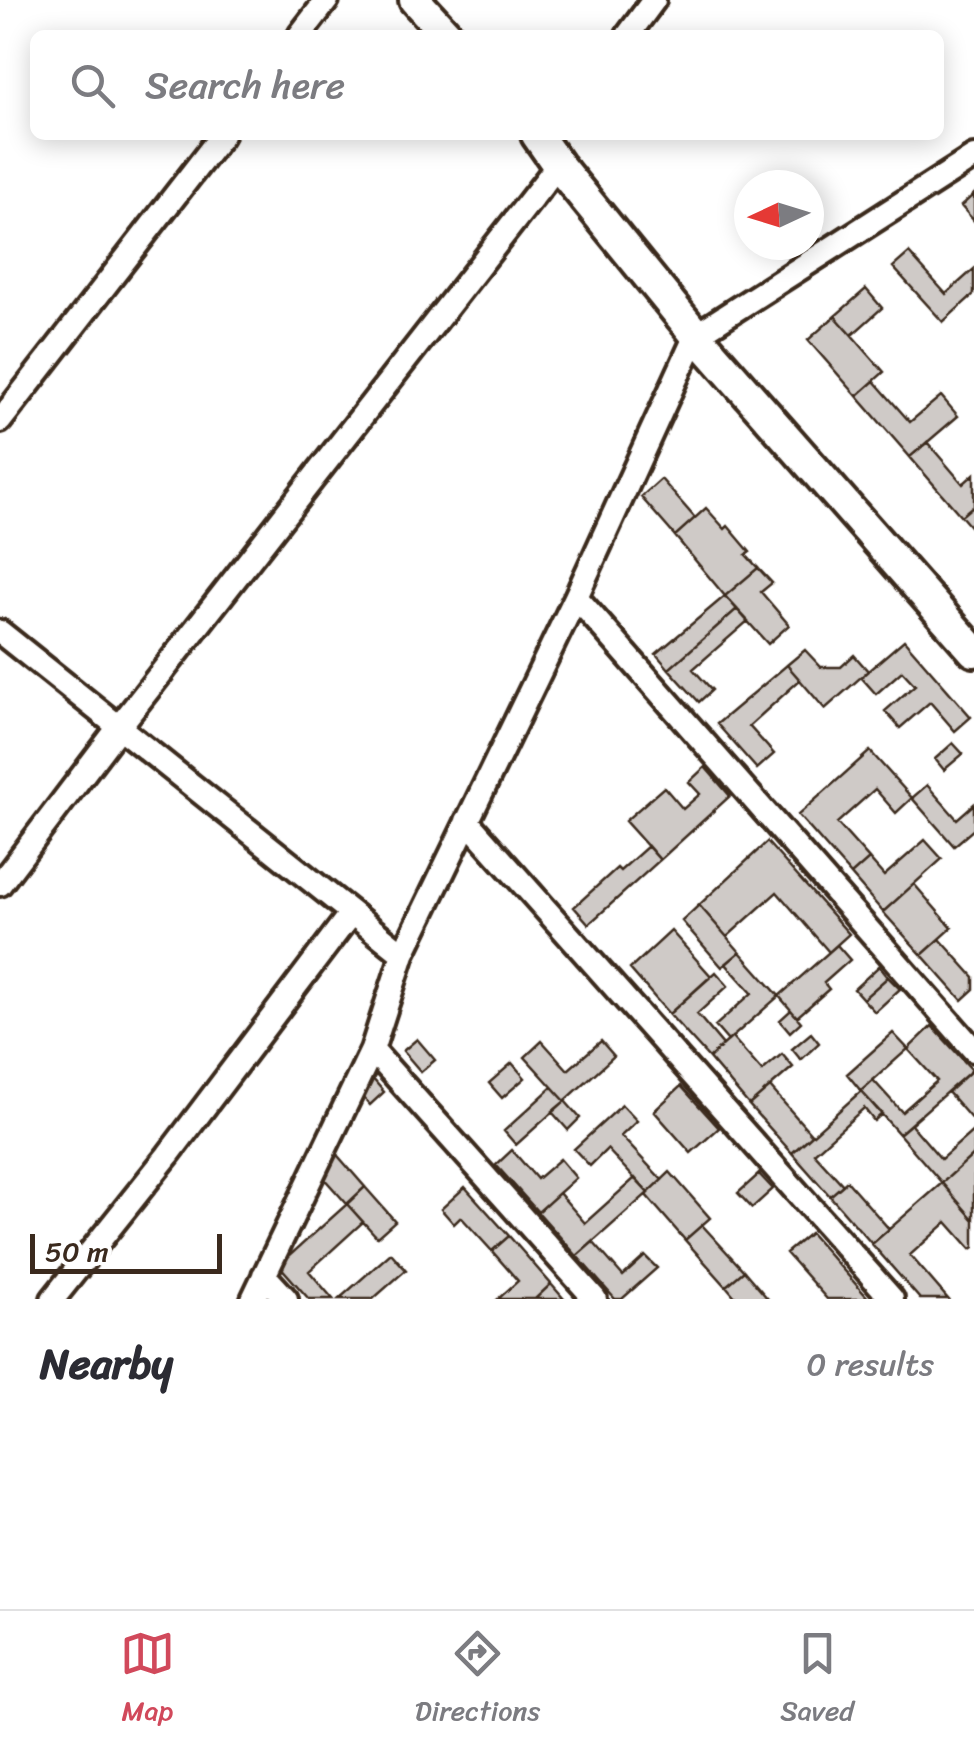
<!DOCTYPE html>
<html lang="en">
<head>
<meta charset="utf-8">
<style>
	:root { --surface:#fff; --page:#f2f2f3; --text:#2b2b33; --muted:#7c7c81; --line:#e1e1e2; --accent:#d1495b }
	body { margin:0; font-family:Sriracha,sans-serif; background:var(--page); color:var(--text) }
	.compass { position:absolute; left:734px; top:170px; width:90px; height:90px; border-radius:50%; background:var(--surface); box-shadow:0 5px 25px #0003; rotate:266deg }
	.scale { position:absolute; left:30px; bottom:25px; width:192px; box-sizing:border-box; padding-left:10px; border:5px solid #3b2a1e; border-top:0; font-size:28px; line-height:35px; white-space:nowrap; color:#3b2a1e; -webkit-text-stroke:8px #fff; paint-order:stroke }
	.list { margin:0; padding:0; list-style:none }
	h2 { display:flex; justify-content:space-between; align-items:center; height:130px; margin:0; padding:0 40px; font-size:42px }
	h2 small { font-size:32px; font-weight:400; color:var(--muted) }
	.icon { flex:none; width:55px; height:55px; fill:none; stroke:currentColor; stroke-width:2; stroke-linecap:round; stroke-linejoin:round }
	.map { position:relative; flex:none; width:974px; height:1299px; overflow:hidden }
	.search { position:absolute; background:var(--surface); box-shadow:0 5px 25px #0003; left:30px; right:30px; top:30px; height:110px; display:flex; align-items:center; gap:25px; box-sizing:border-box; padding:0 35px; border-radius:15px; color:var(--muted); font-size:38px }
	.sheet { height:310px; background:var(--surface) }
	nav { display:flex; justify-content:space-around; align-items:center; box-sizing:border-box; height:140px; border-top:2px solid var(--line); background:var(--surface); font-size:28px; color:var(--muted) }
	nav a { display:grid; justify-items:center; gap:5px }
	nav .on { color:var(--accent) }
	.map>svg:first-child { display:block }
	.building { fill:#cfcac7; stroke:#3b2a1e; stroke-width:2.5 }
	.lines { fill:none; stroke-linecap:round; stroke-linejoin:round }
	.street-casing { stroke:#3b2a1e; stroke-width:30 }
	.secondary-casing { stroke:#3b2a1e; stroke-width:38 }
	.street { stroke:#fff; stroke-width:22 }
	.secondary { stroke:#fff; stroke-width:30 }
</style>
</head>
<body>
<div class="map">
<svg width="974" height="1299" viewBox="0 0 974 1299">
	<rect width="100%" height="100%" fill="#fff"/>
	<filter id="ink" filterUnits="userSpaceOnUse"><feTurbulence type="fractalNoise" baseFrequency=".01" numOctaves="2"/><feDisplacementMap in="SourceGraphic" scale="20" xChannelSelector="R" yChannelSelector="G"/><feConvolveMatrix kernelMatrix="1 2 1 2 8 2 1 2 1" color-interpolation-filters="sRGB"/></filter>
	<g filter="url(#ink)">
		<path class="building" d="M974,194V221L961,206Z
			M909,253L946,294L974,269V294L943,322L893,267Z
			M866,289L882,308L852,335L835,316Z
			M835,316L884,372L857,396L808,340Z
			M874,381L910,422L941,396L958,416L910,457L857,396Z
			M927,442L963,484L974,474V505L961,516L910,457Z
			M661,479L695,518L675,536L641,497Z
			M974,505V531L961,516Z
			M706,508L725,529L728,526L750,552L746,555L758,568L725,596L675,536Z
			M758,568L772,583L761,592L789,625L768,644L725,596Z
			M725,596L737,609L669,669L656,654Z
			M737,609L748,621L693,669L712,690L699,702L669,669Z
			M904,640L971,717L955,731L930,702L900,728L885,711L915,685L902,671L876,694L861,677Z
			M805,650L821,667H841L854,655L868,671L825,709L787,665Z
			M787,665L800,680L749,726L774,754L757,769L717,724Z
			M953,743L963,754L944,770L935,759Z
			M870,751L912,798L896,813L875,789L837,823L869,859L851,875L798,815Z
			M705,767L730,796L660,860L625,821L664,787L683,809L700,794L689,782Z
			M927,785L957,819L974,804V829L954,846L912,798Z
			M925,840L942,859L883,912L851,875L869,859L884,876Z
			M767,842L849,934L829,952L777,892L727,937L699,905Z
			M648,846L660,860L589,924L574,907L617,868L620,871Z
			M914,884L952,928L922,955L883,912Z
			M699,905L740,952L722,967L682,921Z
			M671,931L711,976L669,1014L630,969Z
			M940,939L974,977V989L962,1000L922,955Z
			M837,945L850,960L824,983L829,989L797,1017L779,996Z
			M740,952L779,996L728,1041L715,1026L752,993L726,964Z
			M879,966L888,977L863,999L854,989Z
			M716,972L728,986L697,1014L723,1045L709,1058L669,1014Z
			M888,977L900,989L875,1012L863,999Z
			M791,1010L801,1022L790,1032L780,1020Z
			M932,1026L972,1070L899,1134L861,1091L873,1080L902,1112L937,1081L908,1049Z
			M811,1033L819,1043L801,1060L792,1049Z
			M893,1033L908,1049L861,1091L847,1074Z
			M732,1037L762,1071L782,1054L793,1067L749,1105L709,1058Z
			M417,1039L435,1060L421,1072L403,1051Z
			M542,1041L568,1070L601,1041L614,1056L565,1101L525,1057Z
			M512,1063L525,1078L502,1098L489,1083Z
			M972,1070L974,1072V1122L948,1092Z
			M366,1071L384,1092L370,1105L356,1089Z
			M681,1086L719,1128L691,1153L654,1111Z
			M552,1087L565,1101L516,1145L504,1131Z
			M770,1087L812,1135L792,1153L749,1105Z
			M861,1091L882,1114L874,1121L864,1108L814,1153L843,1185L830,1196L792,1153Z
			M565,1101L580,1118L568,1130L552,1112Z
			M622,1105L637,1121L621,1136L662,1180L648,1193L607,1149L590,1166L574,1149Z
			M911,1124L941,1159L974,1130V1154L942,1183L899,1134Z
			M332,1149L365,1187L347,1204L321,1175Z
			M512,1150L537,1179L560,1159L576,1178L538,1212L496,1165Z
			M974,1154V1220L942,1183Z
			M670,1172L710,1218L685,1240L646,1195Z
			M759,1174L773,1189L752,1208L738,1193Z
			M635,1178L648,1193L577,1256L538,1212L559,1193L585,1223Z
			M847,1181L889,1229L872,1244L830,1196Z
			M942,1183L974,1220V1247L971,1249L947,1222L910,1255L948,1299H920L872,1244Z
			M365,1187L395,1221L377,1237L347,1204Z
			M465,1187L509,1236L492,1251L461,1217L454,1224L441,1209Z
			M347,1204L363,1222L309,1271L333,1299H309L279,1265Z
			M702,1225L744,1271L726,1286L685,1240Z
			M810,1233L869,1299H827L786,1253Z
			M509,1236L551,1284L535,1299H498L518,1281L492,1251Z
			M593,1242L623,1276L645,1256L657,1268L622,1299H615L577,1256Z
			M391,1253L406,1270L373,1299H339Z
			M744,1271L768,1299H737L726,1286Z
			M551,1284L564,1299H535Z"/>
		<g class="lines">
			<g class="street-casing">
				<path id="street" d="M300,35L327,0
					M628,35L654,0
					M0,421L222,135
					M576,597L974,1050
					M0,632L403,954
					M467,821L892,1299
					M0,884L119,727L558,165
					M372,1050L595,1299
					M264,1275L286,1299
					M53,1299L168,1155L351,913
					M253,1299L372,1050L403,954L576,597L696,335L974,157"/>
			</g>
			<g class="secondary-casing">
				<path id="secondary" d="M415,0L447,35
					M537,135L558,165L696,335L974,651"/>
			</g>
			<use href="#street" class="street"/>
			<use href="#secondary" class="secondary"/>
		</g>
	</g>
</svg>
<svg class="compass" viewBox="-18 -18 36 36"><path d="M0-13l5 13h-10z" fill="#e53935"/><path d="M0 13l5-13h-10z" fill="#7c7c81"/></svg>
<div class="scale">50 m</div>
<div class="search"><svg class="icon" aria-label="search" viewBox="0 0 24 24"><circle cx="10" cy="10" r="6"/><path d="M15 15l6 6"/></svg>Search here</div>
</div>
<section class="sheet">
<h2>Nearby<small>0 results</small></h2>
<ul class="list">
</ul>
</section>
<nav>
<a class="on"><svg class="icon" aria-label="map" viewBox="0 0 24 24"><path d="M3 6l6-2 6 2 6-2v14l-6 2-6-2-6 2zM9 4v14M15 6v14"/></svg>Map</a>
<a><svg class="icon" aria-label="directions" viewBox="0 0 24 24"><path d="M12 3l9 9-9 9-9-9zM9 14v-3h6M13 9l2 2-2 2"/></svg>Directions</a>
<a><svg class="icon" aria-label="saved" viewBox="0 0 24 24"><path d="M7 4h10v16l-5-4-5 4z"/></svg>Saved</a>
</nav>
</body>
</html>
